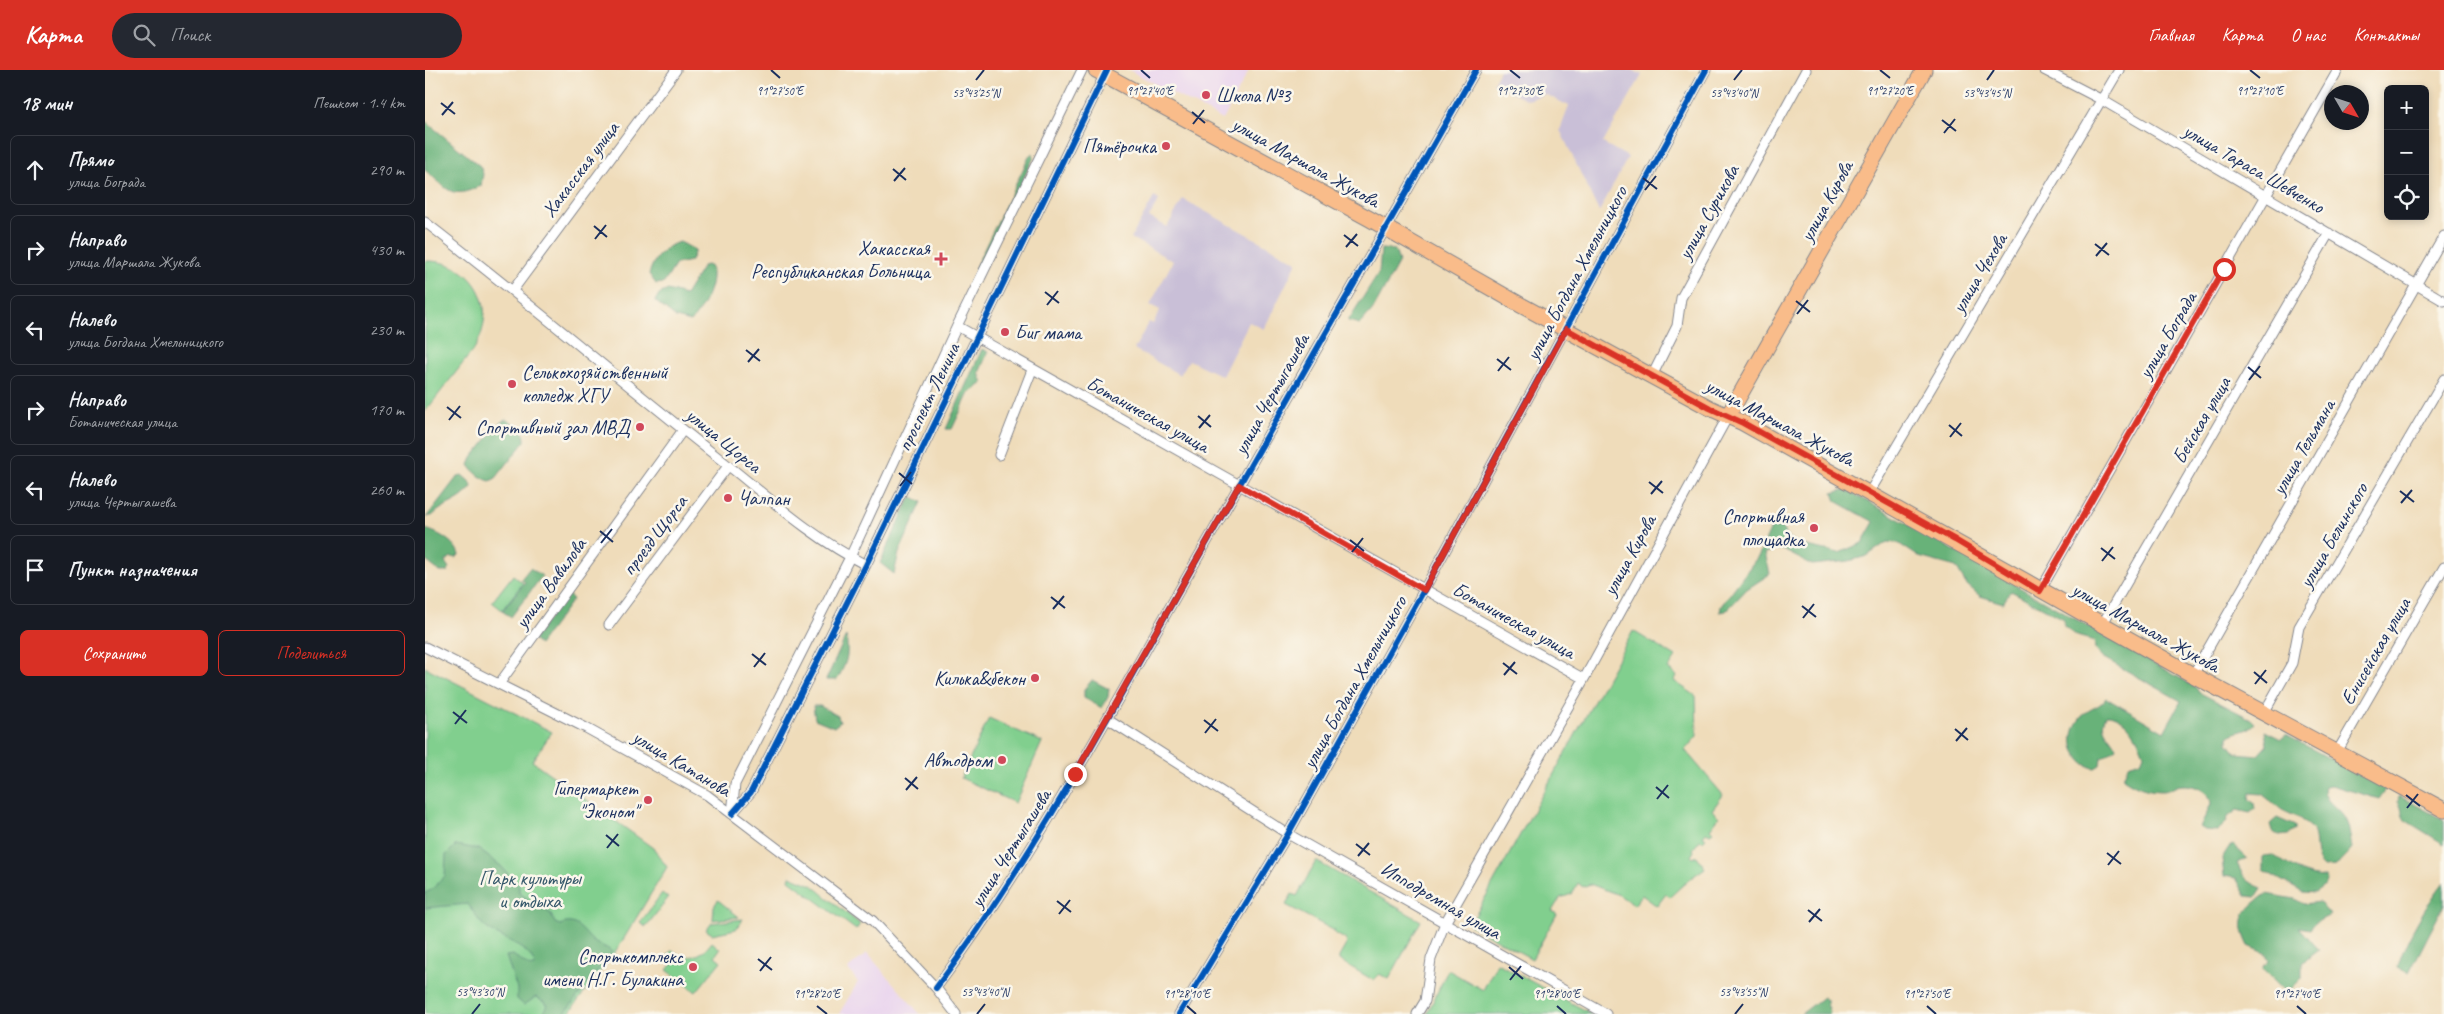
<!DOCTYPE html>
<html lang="ru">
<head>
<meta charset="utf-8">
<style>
	:root { --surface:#171b24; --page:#242831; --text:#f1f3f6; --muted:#9ea1a6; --line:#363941; --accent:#d93025 }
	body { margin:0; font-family:Caveat,sans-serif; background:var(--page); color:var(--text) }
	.controls { position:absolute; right:15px; top:15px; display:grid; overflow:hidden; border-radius:8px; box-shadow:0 2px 8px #0003 }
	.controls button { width:45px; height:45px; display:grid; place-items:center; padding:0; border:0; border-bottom:1px solid var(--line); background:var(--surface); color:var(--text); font:25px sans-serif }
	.compass { position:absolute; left:1899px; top:15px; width:45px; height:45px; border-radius:50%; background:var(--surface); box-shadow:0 2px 8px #0003; rotate:129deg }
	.stop { position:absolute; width:15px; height:15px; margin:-11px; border:4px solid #d93025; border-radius:50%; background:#fff }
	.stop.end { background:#d93025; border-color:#fff; box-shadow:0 1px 5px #0008 }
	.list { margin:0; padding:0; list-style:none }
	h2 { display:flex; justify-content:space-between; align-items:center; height:65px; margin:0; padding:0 20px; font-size:21px }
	h2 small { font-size:16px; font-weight:400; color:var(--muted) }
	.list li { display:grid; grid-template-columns:32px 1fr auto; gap:15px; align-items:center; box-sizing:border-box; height:70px; margin:0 10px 10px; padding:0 10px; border:1px solid var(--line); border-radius:8px }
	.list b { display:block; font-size:19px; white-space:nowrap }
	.list p { margin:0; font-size:16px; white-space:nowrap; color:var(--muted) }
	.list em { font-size:16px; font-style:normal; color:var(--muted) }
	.actions { display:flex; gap:10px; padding:15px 20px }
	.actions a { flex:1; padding:11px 0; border:1px solid var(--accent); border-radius:8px; text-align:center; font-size:18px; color:var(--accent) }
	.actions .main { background:var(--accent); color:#fff }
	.icon { flex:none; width:28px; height:28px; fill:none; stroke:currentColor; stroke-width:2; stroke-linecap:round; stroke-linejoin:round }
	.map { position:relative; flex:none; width:2019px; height:944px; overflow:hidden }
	header { display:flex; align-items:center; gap:30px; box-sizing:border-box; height:70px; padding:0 25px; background:var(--accent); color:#fff }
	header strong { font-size:24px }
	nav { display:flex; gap:28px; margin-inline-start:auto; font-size:18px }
	.search { width:350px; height:45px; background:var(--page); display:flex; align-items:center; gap:12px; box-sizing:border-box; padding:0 18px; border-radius:28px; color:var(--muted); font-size:19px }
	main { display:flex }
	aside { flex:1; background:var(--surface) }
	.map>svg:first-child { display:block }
	.built { fill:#e8d2ee }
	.industrial { fill:#c9bfd7 }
	.green { fill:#81cf8e; stroke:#4e7f76 }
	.forest { fill:#68b279; stroke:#42706c }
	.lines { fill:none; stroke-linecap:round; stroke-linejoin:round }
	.street-casing { stroke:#85868c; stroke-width:11 }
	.primary-casing { stroke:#85868c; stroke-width:17 }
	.street { stroke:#fff; stroke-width:9 }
	.primary { stroke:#f9bc8a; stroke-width:15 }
	.cycleway-casing { stroke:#fbf7ec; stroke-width:9 }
	.cycleway { stroke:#0057b8; stroke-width:6 }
	.route { stroke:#d93025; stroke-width:6 }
	.ticks { fill:none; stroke:#1b2f5e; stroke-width:2 }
	.poi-dot { fill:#d1495b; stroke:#fbf7ec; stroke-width:2 }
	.labels { text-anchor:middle; stroke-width:5; stroke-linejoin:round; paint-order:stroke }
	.poi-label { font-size:20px; fill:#1b2f5e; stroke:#fbf7ec; text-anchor:end }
	.street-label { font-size:20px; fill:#1b2f5e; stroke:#fbf7ec }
	.park-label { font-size:20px; fill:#34576a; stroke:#fbf7ec }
	.ticks-label { font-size:12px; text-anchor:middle; fill:#1b2f5e; stroke:#fbf7ec; stroke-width:5; stroke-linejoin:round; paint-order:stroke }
</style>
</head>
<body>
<header>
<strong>Карта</strong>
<div class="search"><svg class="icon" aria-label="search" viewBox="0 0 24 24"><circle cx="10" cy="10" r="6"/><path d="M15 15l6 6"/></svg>Поиск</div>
<nav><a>Главная</a><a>Карта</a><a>О нас</a><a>Контакты</a></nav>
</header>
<main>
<aside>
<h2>18 мин<small>Пешком · 1.4 km</small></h2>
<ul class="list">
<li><svg class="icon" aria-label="ahead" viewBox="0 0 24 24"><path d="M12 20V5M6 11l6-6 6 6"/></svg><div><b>Прямо</b><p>улица Бограда</p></div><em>290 m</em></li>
<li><svg class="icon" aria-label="right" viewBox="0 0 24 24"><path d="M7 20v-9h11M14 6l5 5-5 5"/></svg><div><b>Направо</b><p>улица Маршала Жукова</p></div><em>430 m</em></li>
<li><svg class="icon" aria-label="left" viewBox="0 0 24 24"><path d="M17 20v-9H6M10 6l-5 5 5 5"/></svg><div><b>Налево</b><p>улица Богдана Хмельницкого</p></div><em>230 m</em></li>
<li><svg class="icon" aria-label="right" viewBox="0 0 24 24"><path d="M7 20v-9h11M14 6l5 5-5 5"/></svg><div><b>Направо</b><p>Ботаническая улица</p></div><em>170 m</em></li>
<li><svg class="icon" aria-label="left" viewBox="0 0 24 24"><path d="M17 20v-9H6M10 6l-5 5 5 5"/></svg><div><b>Налево</b><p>улица Чертыгашева</p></div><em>260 m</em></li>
<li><svg class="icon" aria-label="arrive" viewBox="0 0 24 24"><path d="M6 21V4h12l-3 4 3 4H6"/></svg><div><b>Пункт назначения</b></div></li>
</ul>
<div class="actions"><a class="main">Сохранить</a><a>Поделиться</a></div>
</aside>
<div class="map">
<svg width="2019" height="944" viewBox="0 0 2019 944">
	<rect width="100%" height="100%" fill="#fbf7ec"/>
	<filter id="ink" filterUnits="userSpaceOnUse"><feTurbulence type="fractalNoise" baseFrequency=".02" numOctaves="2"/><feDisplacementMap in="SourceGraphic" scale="10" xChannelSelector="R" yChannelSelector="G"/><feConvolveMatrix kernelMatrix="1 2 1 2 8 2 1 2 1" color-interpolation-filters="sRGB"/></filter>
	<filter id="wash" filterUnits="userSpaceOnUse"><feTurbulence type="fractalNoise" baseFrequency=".0096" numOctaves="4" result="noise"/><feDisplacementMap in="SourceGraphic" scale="20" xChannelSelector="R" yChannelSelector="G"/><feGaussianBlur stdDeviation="1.12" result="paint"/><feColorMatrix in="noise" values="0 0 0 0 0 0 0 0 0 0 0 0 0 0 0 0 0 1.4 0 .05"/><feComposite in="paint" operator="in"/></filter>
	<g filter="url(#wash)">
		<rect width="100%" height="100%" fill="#efdcba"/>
		<path class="built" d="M704,0H824L798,50Z
			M442,883L495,944H414L433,912L423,899Z"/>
		<path class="industrial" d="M1075,0H1208L1217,5L1178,73L1203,87L1174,142L1135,60L1144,36L1120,24L1103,30L1068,13Z
			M729,127L734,130L724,147L742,157L758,129L872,192L839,259L824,252L797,306L764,290L755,305L709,279L724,252L728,254L735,240L725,235L748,191L706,168Z"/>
		<path class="green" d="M0,191C50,190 75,238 49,279L0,342Z
			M88,505L98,513L77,540L67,532Z
			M1208,561L1251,587L1243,599L1252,606L1249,611L1271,626L1272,666L1260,680L1298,725L1287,740L1294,747L1285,759L1288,762L1285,764L1281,762L1278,766L1281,768L1278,771L1275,770L1268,779L1269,781L1266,786L1268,788L1272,786L1280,798C1268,806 1256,816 1245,827L1241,824L1232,836L1217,825L1209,835L1194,825L1165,814L1158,817L1153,813L1147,824L1135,828L1127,841L1132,844L1107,889L1045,855Z
			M0,597L127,662L107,691L228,778L242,797L195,875L143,944H0Z
			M564,648L617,672L590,733L536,708Z
			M891,791L996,851L964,909L954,904L948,910L914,890V887L922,873L920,869L909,863L910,861L861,835L867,824L872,826Z
			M365,806L387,815L435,854L431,860L364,810Z
			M237,823L243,828L221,857L215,853Z
			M293,830L314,847L288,850L289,836Z
			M318,849L311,859L287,864L281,860L286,853Z
			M287,872L295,879L290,886L296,891L271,922L242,900L247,894L240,889L247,880C262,892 276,887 287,872Z
			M1072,893L1167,944H1002L1023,900L1058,920Z"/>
		<path class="forest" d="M0,51L55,96L58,104L56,116C25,130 24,120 0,100Z
			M608,83L609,87L555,199L551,202L550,198L605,85Z
			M255,172L270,180L266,191L251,194L239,213L231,214L224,204C228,189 240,175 255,172Z
			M956,179L970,180L974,192L949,238L935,254L923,251L954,202Z
			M282,195L286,197C291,215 277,239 266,252L251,248L230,231L234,224L243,220L260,225L278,196Z
			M557,279L563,282L554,303L558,313L544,323L527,359H521Z
			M81,350C90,353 101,361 100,371L71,408L65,411C57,409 48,402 44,395L47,388L76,352Z
			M37,405L46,413L47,417C33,434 21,432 7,446H3L0,449L33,406Z
			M1418,420L1424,421L1769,616L1777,624L1826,649L1830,653C1824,662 1812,660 1803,667V673L1811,683L1833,685L1842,675L1840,661L1856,669L1861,665L1961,719L1954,729L1906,715L1900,716C1895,731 1916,738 1921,751C1925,758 1925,769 1927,778C1922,785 1916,789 1911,796L1899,797C1888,788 1893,772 1888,760L1874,748L1857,740L1837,724L1825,723L1824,729L1829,733L1830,739L1825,743L1812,740L1803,747L1801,753L1792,761L1780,760L1775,757L1787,732C1783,720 1765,712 1752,716C1747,718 1743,721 1738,721C1722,721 1711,717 1698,708L1703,695L1716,691L1719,684C1714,669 1700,644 1681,645C1673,661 1686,664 1691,678L1676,688L1675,695L1670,698C1662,697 1656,692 1652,685C1642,671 1650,648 1665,640C1672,636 1676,635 1681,628L1739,662L1756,631L1677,587L1670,579L1669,571L1652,566L1639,556V549L1586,521L1578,533L1555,526L1541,514L1531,497L1494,487L1473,473L1462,472L1442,486L1424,491L1387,495L1356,479L1340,483L1345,504L1322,519L1301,541L1295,542L1296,536L1334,485L1346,458L1356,457L1362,466L1373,474L1414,483L1437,473L1449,452L1411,431L1408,423Z
			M488,427L497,432L474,483L469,504L455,493L485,428Z
			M0,459C12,462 31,472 34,485L31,488L26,487L20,492L24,498L22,502H15L0,490Z
			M105,498L117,506L86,547L77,541L100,512L96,509Z
			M142,524L148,529L114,575L108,570Z
			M421,566C424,586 422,592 412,610H401Z
			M667,610L684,619L683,627L677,638L659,628V620Z
			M388,636H395L413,646L415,652L409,657L390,649Z
			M1974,726L2019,750V774L1980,750C1976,745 1978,738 1973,732Z
			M1852,748L1870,756V760L1863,765L1854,766L1847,761L1845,754Z
			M31,775L53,779L76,796L94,816V823L125,843L130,853L135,855C152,847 158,863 169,872C175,876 181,876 187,882L139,944H118L123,935L111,927L99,935L92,929V919L81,886L88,885L105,897L110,895C102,873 75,870 59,856C52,850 48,840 43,834L0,838V823L6,820L20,806L21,785Z
			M1808,775L1822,788L1812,793C1818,807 1822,812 1837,818L1831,827L1821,826L1811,808L1799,806L1797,788L1804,777Z
			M1848,785C1864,796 1881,807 1900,807L1902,811L1901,815L1890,823L1877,822L1838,800V786Z
			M2019,812V835L1984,903L1973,898C1977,874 2004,831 2019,812Z
			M1841,824L1870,829L1878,834L1894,832L1905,845L1890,853L1885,859L1874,857L1894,880L1877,893V908L1862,923L1837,898L1844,891L1840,883L1824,876C1811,850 1818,841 1841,824Z
			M1398,927L1402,930V934L1405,942L1403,944H1376Z"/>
	</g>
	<g filter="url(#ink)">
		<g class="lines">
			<g class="street-casing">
				<path id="street" d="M1619,0L1677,30L2019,231
					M0,152C100,229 196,311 295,389C342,426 387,468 441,495
					M88,220L251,0
					M532,256L1159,609
					M1227,306L1252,256L1256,228L1381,0
					M574,385L607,300
					M1444,423L1694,0
					M1615,521L1913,0
					M184,555L303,396
					M1677,555L1904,163
					M0,577L161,658L282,725L448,851L511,918L531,944
					M1768,605L2019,166
					M74,614L258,360
					M1839,643L1867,593L1874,557L2019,309
					M683,649L863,764L1181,944
					M1912,682L2019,497
					M307,744L326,722L441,495L681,2
					M307,744L310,714L425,487L532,256L657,0
					M511,918C606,791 681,650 759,512C856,341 953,170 1051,0
					M754,944L863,764L999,520L1281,0
					M992,944L1000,931L1006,889L1020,853L1159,609L1303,346"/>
			</g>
			<g class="primary-casing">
				<path id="primary" d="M671,0L945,149L1092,233L1285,338L1318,353L1768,605L2019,740
					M1303,346L1499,0"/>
			</g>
			<use href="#street" class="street"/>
			<use href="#primary" class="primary"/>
			<g class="cycleway-casing">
				<path id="cycleway" d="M307,744L326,722L441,495L682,0
					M511,918C606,791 681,650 759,512C856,341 953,170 1051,0
					M754,944L863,764L999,520L1281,0"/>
			</g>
			<use href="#cycleway" class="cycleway"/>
		</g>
	</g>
	<g class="lines" filter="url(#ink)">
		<path class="route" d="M650,704L814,415L999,520L1141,259L1285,338L1318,353L1530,470L1615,521L1799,199"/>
	</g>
	<path class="ticks" d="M346,0L355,8M716,0L725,8M1085,0L1095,8M1455,0L1465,8M1825,0L1835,8M551,10L559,0M1309,10L1317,0M1562,10L1569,0M16,33L30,44M767,42L780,53M17,45L28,32M1517,50L1531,61M768,54L779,40M1519,63L1530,49M468,99L481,110M1218,108L1232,119M469,111L480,98M1220,120L1231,106M169,156L182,167M919,165L933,176M170,169L181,155M1670,174L1684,185M921,177L932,164M1671,186L1682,173M620,222L634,233M1371,231L1385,242M622,235L633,221M1372,244L1383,230M321,280L335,291M1072,289L1086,300M323,292L334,279M1823,297L1836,308M1073,301L1084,287M1824,310L1835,296M22,337L36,348M773,346L786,357M24,350L35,336M1524,355L1537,366M774,358L785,345M1525,367L1536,353M474,403L487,414M1224,412L1238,423M475,416L486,402M1975,421L1989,432M1226,424L1237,411M1976,433L1987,420M175,461L188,472M925,470L939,481M176,473L187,459M1676,478L1690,489M927,482L938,468M1677,491L1688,477M626,527L640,538M1377,536L1391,547M628,539L639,526M1378,548L1389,534M327,584L341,595M1078,593L1092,604M329,597L340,583M1829,602L1842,613M1079,605L1090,592M1830,614L1841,600M28,642L42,653M779,650L793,661M30,654L41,640M1530,659L1543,670M780,663L791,649M1531,671L1542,658M480,708L493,719M1231,717L1244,728M481,720L492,707M1981,725L1995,736M1232,729L1243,715M1982,738L1993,724M181,765L194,776M931,774L945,785M182,778L193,764M1682,783L1696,794M933,786L944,773M1683,795L1694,781M632,831L646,842M1383,840L1397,851M634,844L645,830M1384,852L1395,839M333,889L347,900M1084,897L1098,909M335,901L346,887M1085,910L1096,896M392,936L402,944M762,936L771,944M1132,936L1141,944M1502,936L1511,944M1872,936L1881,944M47,944L55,934M552,944L560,934M1310,944L1318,934"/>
	<g class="poi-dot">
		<circle cx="781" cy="25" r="5"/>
		<circle cx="741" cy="76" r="5"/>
		<path d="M513.5 181.5h5v5h5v5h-5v5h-5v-5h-5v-5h5z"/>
		<circle cx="580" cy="262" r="5"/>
		<circle cx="87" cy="314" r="5"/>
		<circle cx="215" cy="357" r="5"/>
		<circle cx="303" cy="428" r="5"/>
		<circle cx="1389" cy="458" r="5"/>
		<circle cx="610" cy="608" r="5"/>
		<circle cx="577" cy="690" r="5"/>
		<circle cx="223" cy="730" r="5"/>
		<circle cx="268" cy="897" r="5"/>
	</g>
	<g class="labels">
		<g class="poi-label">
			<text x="791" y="32" text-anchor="start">Школа №3</text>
			<text x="731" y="83">Пятёрочка</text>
			<text x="505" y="185">Хакасская<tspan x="505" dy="23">Республиканская Больница</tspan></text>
			<text x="590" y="269" text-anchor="start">Биг мама</text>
			<text x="97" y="309" text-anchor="start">Селькохозяйственный<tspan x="97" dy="23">колледж ХГУ</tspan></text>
			<text x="205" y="364">Спортивный зал МВД</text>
			<text x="313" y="435" text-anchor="start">Чалпан</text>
			<text x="1379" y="453">Спортивная<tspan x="1379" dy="23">площадка</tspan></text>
			<text x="600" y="615">Килька&amp;бекон</text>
			<text x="567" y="697">Автодром</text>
			<text x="213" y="725">Гипермаркет<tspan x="213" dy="23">"Эконом"</tspan></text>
			<text x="258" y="893">Спорткомплекс<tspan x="258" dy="23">имени Н.Г. Булакина</tspan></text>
		</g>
		<g class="street-label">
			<text transform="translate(881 92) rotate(29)" y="7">улица Маршала Жукова</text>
			<text transform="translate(1829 98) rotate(30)" y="7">улица Тараса Шевченко</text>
			<text transform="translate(155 99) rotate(-53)" y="7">Хакасская улица</text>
			<text transform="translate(1401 131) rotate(-61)" y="7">улица Кирова</text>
			<text transform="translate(1283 142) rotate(-61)" y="7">улица Сурикова</text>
			<text transform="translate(1151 203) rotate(-62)" y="7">улица Богдана Хмельницкого</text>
			<text transform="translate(1554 203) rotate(-59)" y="7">улица Чехова</text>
			<text transform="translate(1742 265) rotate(-60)" y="7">улица Бограда</text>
			<text transform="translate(846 324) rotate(-61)" y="7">улица Чертыгашева</text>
			<text transform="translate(503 327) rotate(-64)" y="7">проспект Ленина</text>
			<text transform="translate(723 344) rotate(29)" y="7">Ботаническая улица</text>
			<text transform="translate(1776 350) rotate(-60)" y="7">Бейская улица</text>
			<text transform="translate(1355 352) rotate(28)" y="7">улица Маршала Жукова</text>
			<text transform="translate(299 370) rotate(39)" y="7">улица Щорса</text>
			<text transform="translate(1878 377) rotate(-60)" y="7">улица Тельмана</text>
			<text transform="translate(229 465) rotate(-53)" y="7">проезд Щорса</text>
			<text transform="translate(1908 465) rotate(-60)" y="7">улица Белинского</text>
			<text transform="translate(1204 485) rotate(-61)" y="7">улица Кирова</text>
			<text transform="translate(125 513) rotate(-54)" y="7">улица Вавилова</text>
			<text transform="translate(1089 550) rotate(29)" y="7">Ботаническая улица</text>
			<text transform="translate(1721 557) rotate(29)" y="7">улица Маршала Жукова</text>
			<text transform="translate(1950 581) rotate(-60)" y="7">Енисейская улица</text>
			<text transform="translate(929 612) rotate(-61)" y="7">улица Богдана Хмельницкого</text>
			<text transform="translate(257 693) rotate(31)" y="7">улица Катанова</text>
			<text transform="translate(585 778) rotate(-58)" y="7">улица Чертыгашева</text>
			<text transform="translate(1016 830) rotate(30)" y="7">Ипподромная улица</text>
		</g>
		<g class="park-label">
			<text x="105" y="815">Парк культуры<tspan x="105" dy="23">и отдыха</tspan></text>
		</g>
	</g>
	<g class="ticks-label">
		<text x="1095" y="25">91°27'30"E</text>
		<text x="1835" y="25">91°27'10"E</text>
		<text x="355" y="25">91°27'50"E</text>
		<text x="725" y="25">91°27'40"E</text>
		<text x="1465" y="25">91°27'20"E</text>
		<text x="1309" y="27">53°43'40"N</text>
		<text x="551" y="27">53°43'25"N</text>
		<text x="1562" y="27">53°43'45"N</text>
		<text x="55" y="926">53°43'30"N</text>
		<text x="560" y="926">53°43'40"N</text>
		<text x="1318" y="926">53°43'55"N</text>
		<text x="392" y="928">91°28'20"E</text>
		<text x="762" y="928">91°28'10"E</text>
		<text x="1132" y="928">91°28'00"E</text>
		<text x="1502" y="928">91°27'50"E</text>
		<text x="1872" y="928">91°27'40"E</text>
	</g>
</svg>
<div class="controls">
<button>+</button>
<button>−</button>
<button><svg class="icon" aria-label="locate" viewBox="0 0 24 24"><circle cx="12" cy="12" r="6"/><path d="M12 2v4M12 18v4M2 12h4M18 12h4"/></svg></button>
</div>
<svg class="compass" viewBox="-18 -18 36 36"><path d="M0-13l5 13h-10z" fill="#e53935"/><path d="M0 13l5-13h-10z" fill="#9ea1a6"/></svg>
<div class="stop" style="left:1799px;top:199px"></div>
<div class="stop end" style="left:650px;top:704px"></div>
</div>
</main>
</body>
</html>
